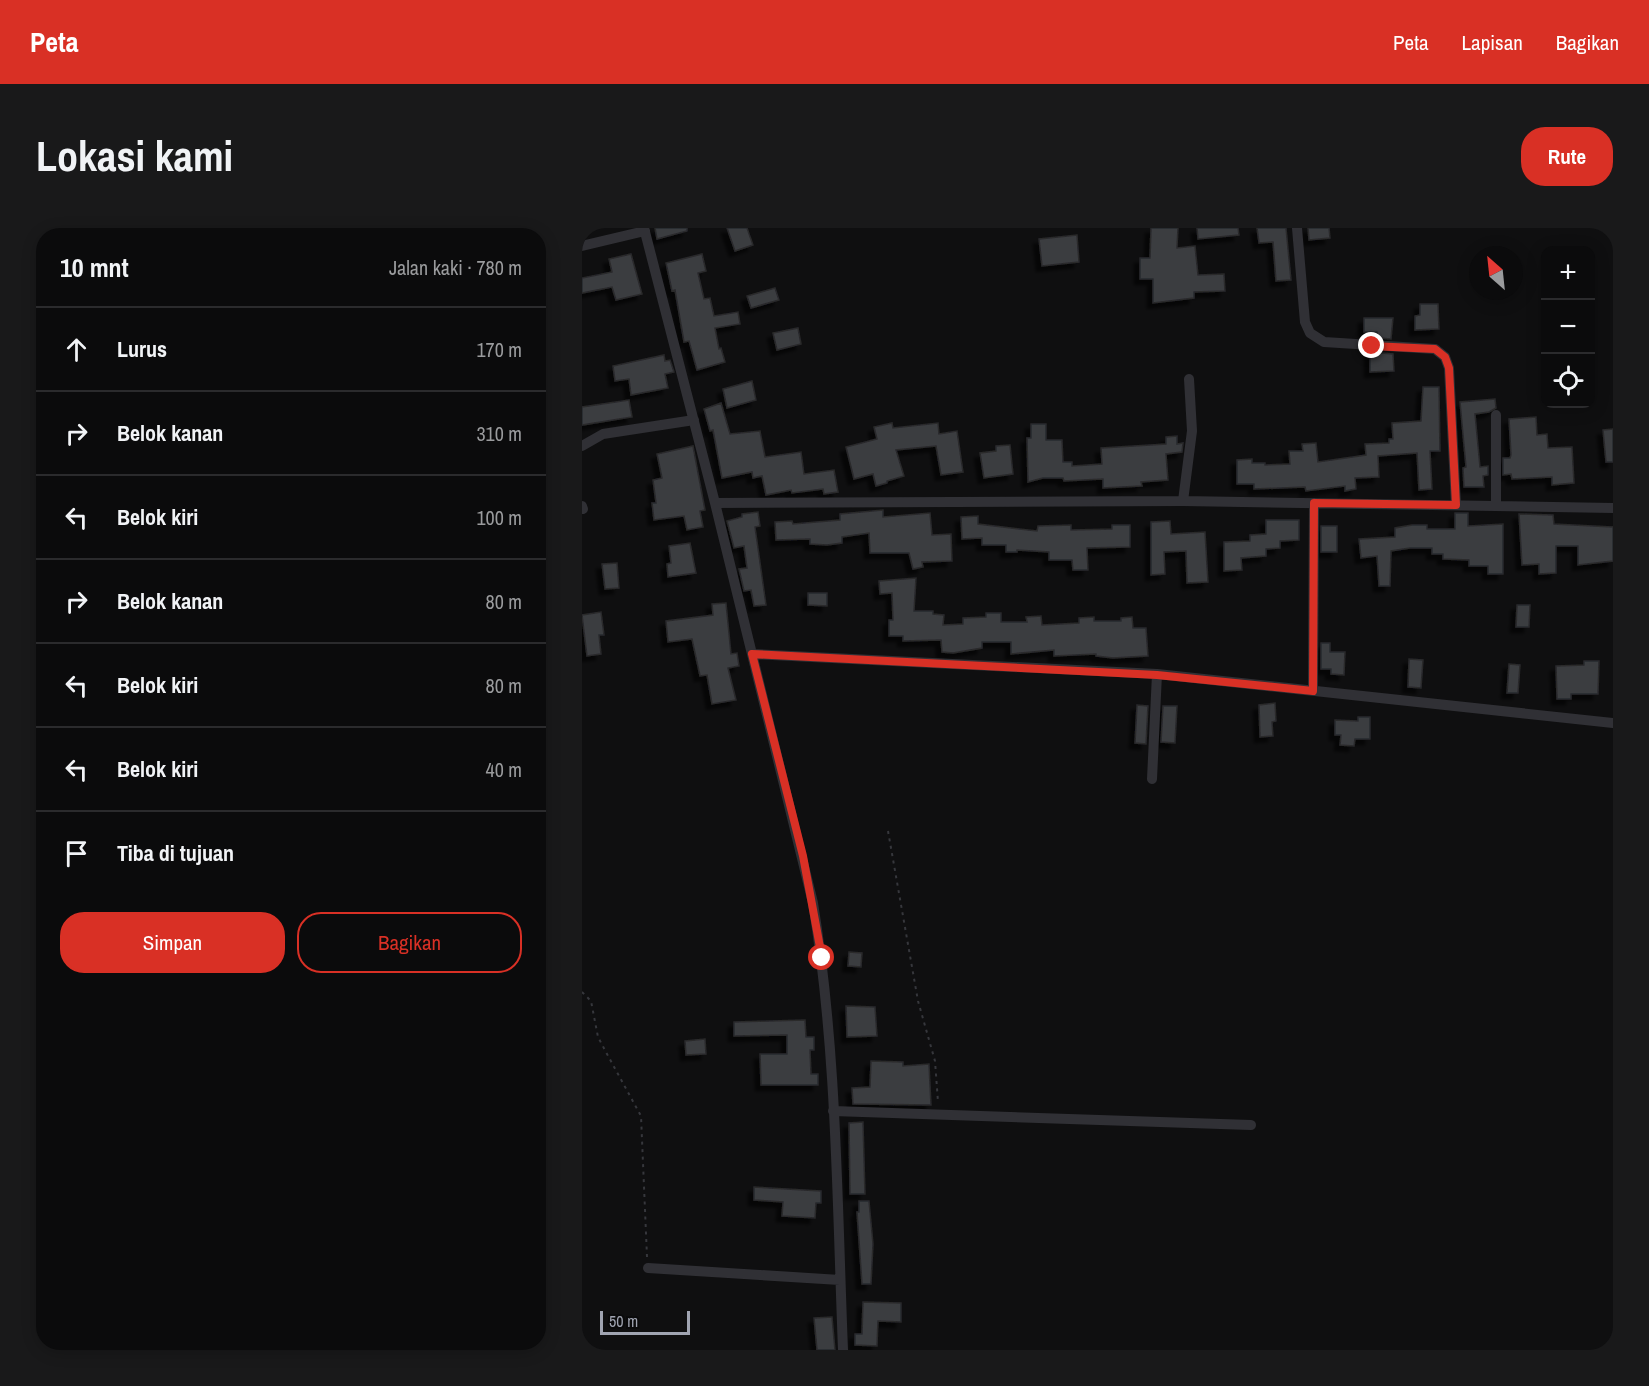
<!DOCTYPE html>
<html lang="id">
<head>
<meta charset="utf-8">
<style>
	:root { --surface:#0b0b0c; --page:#19191a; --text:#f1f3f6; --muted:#9a9b9d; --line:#2b2b2d; --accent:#d93025 }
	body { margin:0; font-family:"Archivo Narrow",sans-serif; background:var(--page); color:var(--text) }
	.controls { position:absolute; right:18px; top:18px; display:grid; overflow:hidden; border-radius:12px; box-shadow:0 3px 15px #0003 }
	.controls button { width:54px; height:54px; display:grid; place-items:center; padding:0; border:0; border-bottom:2px solid var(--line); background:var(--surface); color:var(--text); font:30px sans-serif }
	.compass { position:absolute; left:887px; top:18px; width:54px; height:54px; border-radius:50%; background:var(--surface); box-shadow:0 3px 15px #0003; rotate:333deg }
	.scale { position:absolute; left:18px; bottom:15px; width:90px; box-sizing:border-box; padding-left:6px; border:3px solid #a0a4b1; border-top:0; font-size:16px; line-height:21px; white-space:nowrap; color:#a0a4b1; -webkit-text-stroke:4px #0a0a0b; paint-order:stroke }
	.stop { position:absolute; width:18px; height:18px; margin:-14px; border:4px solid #d93025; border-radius:50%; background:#fff }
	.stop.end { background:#d93025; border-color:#fff; box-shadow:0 2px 6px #0008 }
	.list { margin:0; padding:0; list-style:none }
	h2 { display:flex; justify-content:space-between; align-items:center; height:78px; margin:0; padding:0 24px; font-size:26px }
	h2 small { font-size:20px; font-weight:400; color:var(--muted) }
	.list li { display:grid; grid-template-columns:39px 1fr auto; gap:18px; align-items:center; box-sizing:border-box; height:84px; padding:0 24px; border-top:2px solid var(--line) }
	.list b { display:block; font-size:22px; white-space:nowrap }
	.list em { font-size:20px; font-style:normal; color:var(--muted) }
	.actions { display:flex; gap:12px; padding:18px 24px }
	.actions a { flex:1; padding:14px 0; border:2px solid var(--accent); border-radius:24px; text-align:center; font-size:21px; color:var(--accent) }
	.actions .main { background:var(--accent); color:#fff }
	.icon { flex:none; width:33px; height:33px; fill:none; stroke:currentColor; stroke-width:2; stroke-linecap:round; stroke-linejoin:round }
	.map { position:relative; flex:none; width:1031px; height:1122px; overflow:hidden; border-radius:24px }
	header { display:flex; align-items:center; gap:36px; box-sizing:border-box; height:84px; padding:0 30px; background:var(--accent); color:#fff }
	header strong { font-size:28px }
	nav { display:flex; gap:33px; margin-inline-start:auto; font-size:21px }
	.intro { display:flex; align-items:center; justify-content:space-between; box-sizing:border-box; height:144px; padding:0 36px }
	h1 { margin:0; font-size:42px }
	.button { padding:15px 27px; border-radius:24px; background:var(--accent); color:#fff; font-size:21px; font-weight:700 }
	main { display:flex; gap:36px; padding:0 36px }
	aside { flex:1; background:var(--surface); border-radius:24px; box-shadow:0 3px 15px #0003 }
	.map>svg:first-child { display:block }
	.building { fill:#3b3c40; stroke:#29292c; stroke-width:1.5; filter:url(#shadow) }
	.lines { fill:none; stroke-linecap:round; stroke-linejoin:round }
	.path { stroke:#36373c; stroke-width:2; stroke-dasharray:3 4.5; stroke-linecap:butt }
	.street { stroke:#303035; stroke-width:10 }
	.route { stroke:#d93025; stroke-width:8 }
</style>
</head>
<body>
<header>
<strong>Peta</strong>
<nav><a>Peta</a><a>Lapisan</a><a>Bagikan</a></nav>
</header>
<div class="intro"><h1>Lokasi kami</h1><a class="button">Rute</a></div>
<main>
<aside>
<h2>10 mnt<small>Jalan kaki · 780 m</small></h2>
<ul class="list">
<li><svg class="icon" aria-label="ahead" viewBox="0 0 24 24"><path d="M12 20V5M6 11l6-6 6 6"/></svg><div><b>Lurus</b></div><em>170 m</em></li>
<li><svg class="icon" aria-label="right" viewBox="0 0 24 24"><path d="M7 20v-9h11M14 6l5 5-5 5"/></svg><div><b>Belok kanan</b></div><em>310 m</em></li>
<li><svg class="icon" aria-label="left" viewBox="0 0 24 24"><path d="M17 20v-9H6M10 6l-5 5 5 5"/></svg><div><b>Belok kiri</b></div><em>100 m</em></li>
<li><svg class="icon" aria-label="right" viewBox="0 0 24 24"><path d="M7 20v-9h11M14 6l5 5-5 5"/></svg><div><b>Belok kanan</b></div><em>80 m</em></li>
<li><svg class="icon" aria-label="left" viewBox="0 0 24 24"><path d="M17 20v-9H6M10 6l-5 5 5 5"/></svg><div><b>Belok kiri</b></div><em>80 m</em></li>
<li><svg class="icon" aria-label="left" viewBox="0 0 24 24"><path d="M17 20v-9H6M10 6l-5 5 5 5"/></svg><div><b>Belok kiri</b></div><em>40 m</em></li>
<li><svg class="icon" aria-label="arrive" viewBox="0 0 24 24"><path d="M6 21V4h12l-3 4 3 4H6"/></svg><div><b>Tiba di tujuan</b></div></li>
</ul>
<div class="actions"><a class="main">Simpan</a><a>Bagikan</a></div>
</aside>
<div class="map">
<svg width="1031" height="1122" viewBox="0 0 1031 1122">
	<defs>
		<filter id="shadow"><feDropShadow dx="-5.5" dy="5.5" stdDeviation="1.5" flood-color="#0009"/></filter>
	</defs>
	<rect width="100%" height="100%" fill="#0f0f10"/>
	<path class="building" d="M73,0H105V3L75,11Z
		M145,0H165L171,17L153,23Z
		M569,0H596L595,20L613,18L616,47L642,46L643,63L612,64V70L571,75V51H558V30H568Z
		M615,0H656L657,7L616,11Z
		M675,0H704L709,52L694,53L691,14L677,15Z
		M726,0H747L748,10L727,12Z
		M495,7L497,34L460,38L457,11Z
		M49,26L60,66L34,72L30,59L0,65V50L30,44L27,31Z
		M120,26L124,43L116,45L122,71L128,70L132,88L156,84L158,96L133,100L137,121L139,120L143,134L115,142L107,113L102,114L93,62L90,63L84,35Z
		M193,60L197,72L169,80L165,68Z
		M838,76H856L857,101L833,102V88L838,87Z
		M782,90H811L809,111L796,110L795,104H782Z
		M216,100L219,116L195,122L191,105Z
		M788,124L811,126L812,143L788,144Z
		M82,127L83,133L88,132L92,144L83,146L86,160L49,167L47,151L33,153L31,138Z
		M170,153L174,172L145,180L141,161Z
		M841,159H857L858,223H848L850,261L837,262L835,225L796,228L797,249L773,250L774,261L763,263V258L724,263L723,259L672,261V256H655V232L670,231V235H683V237L708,236L707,223H721L720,216L734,215L736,234L784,227L783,216L807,215V211H811L810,195L839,193Z
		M913,171L914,180L907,184L893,186L898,239L906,238V247L901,248L902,259H882L881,240L884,239L878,174Z
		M47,172L50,189L0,197V179Z
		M139,175L148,206L178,203L183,229L219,224L222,246L252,242L256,264L242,266L241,261L210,265L209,262L184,267L180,248L171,250L170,244L140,250L131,202L128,203L122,181Z
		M954,189L955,207L965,206L966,220L990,219L992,255L970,257V249L930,251L929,246L921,247V230H928L929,227L927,191Z
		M310,195L311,200L356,195L357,206L375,203L381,244L359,247L354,218L314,222L322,248L305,253V255L294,258L291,246L272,251L264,219L295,211L292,199Z
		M449,196H464V212H480L481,234H490V238L520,236L519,220L584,216V209L595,208V216L601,215L600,224L584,226L586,252L559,254L560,258L521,260V251L482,253L481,250H461L446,254L445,210H449Z
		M1031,201V234H1024L1021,202Z
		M428,217L431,246L402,250L398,225L414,223V218Z
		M111,218L123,282L118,283L121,299L105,302L102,288L72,292L70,275H74L71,252L80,250L75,226Z
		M301,282V289L348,285L350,307L369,306L370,333L340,334L341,339L331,341L327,325H288L287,305L260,309V315L245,317L228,316V311L194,312L193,294L210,293L211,296L258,292V286Z
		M176,284L178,298L173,299L184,377L172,378L169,362L162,363L157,341L165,340L162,318L152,320L145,293L160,289V286Z
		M873,285H886V298L921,296V346H906V338H887V332L861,331V326H850V320H828L809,323L808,358H797L795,328L779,330L777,311L813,309V300L830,297H845V301H873Z
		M937,286L971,287L972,296L1031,299V333L996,337V318H974V345L957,346V336L940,337Z
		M396,288V296L455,303L456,298L489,297V302L530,301V297H548V319L505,320L506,342H491L490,332H467V324L435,322V324H424V317H400V310L380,311L379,289Z
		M684,292H717V312L698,313V320L684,321V328L659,330L660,342L642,343V314L668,313V307L684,306Z
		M588,293L589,306L623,304L626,354L605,355L604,323L582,324L583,346L569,347V294Z
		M739,298H755V324H739Z
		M108,315L114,345L86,349L85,336L89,335L87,318Z
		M35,335L37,360L23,361L20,336Z
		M334,350L332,383H351V386L362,387L361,397L381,396V390L404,389V385H419V394H445L444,389L459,388L460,397L497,395V390L512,389V393H539V390L550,389L551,400H564L566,428L531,430L514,428V426L472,428V422L429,426V414H400V420L371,425L360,424L359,412L321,413V408H307V392H311L310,365L298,366L297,353Z
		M226,365H245V378L226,377Z
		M144,375L149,426L155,425L157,438L146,440L154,472L130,476L125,447L118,448L110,411L86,414L84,393L131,387L130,376Z
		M935,377H948L947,399H934Z
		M19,384L22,407H17L19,426L5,428L0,387Z
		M739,415H748V424H763L762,447L749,446V441H739Z
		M827,431L841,432L839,460L826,459Z
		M1002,433H1017L1016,466H989V471H975L974,438L1002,437Z
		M927,436L938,437L936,465H925Z
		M693,475L694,493L690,494L691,508L678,509L677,477Z
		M555,477L566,478L564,516L553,515Z
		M581,478H595L593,515L579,514Z
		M776,489H788V511H773L772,518L758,517L759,507H753V492L776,493Z
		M267,724L280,725L279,739L266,738Z
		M264,778L293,779L295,808L265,809Z
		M223,792L224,809H232V822H228L229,846H236V857H179L178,826H205V807L152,808V794Z
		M123,811L124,826L104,827L103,813Z
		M289,833L321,834V838L347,836L349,877L271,876L270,860L288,859Z
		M281,894L283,966H268L267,895Z
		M172,959L239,963V975H234L233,990L200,988L201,974L172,972Z
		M277,973H287L291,1016L289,1056H280L275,984H277Z
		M281,1074L319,1075V1094L296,1093L295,1118L273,1117V1106H280Z
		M250,1089L253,1122H235L232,1090Z"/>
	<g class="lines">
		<path class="path" d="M306,603L336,773L353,833L356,874
			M0,764L9,773L16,809L25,826L59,888L65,1029"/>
		<path class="street" d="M62,0L133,275L231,675C255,822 255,973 261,1122
			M715,0L723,94L728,105L742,114L853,121L863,129L867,140L874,277
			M0,18L63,3
			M914,187V277
			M0,218L21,206L112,192
			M601,273L610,203L607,151
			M133,275L601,273L1031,280
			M0,278L1,281
			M170,426L575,446L1031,495
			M731,463L732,275
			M570,551L575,446
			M251,883L669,897
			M66,1040L258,1052"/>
	</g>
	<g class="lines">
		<path class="route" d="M240,730L221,628L170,426L575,447L731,463L732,275L874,277L867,140L863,129L853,121L790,118"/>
	</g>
</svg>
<div class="controls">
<button>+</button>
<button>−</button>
<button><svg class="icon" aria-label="locate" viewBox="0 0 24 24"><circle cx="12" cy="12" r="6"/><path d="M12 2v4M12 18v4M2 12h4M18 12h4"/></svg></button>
</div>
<svg class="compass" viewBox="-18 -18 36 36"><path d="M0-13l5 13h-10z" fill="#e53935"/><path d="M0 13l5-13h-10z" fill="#9a9b9d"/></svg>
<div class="scale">50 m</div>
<div class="stop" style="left:240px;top:730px"></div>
<div class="stop end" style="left:790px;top:118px"></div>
</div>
</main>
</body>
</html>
